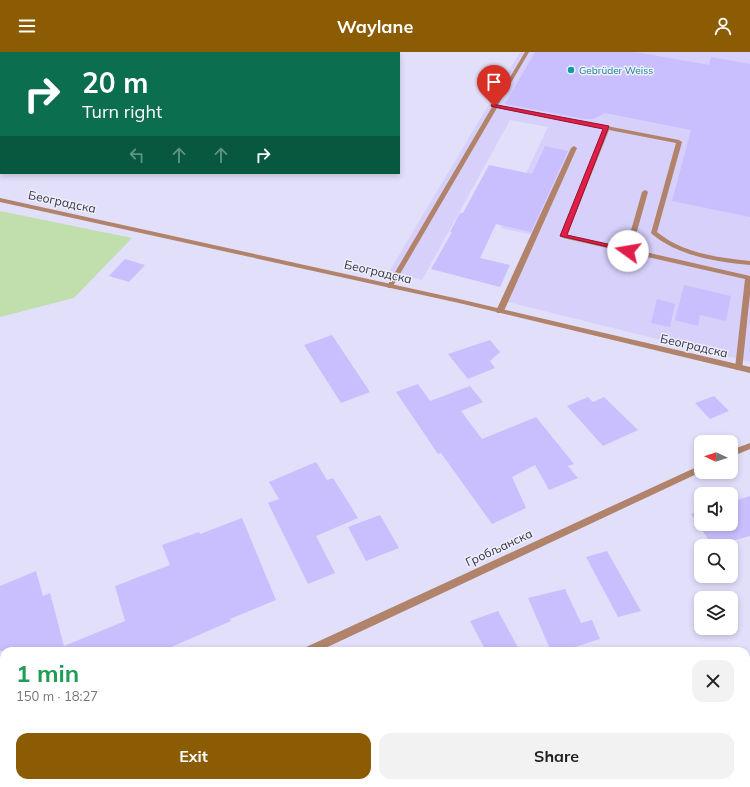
<!DOCTYPE html>
<meta charset="utf-8">
<style>
:root{--surface:#fff;--page:#f2f2f2;--text:#202124;--muted:#757577;--accent:#8c5c05}
body{margin:0;font-family:Mulish,sans-serif;background:var(--page);color:var(--text);height:100vh;display:flex;flex-direction:column;font-size:15px;white-space:nowrap}
*{box-sizing:border-box;margin:0}
p{font-size:13px;color:var(--muted)}
.icon{flex:none;width:22px;height:22px;fill:none;stroke:currentColor;stroke-width:2;stroke-linecap:round;stroke-linejoin:round}
.map{position:relative;flex:1;overflow:hidden}
.side{position:absolute;left:0px;top:595px;width:750px;height:140px;display:flex;flex-direction:column;background:var(--surface);border-radius:12px 12px 0 0;box-shadow:0 2px 6px #0003}
.side>*{flex:none}
.banner{position:absolute;left:0px;top:0px;width:400px;height:122px;box-shadow:0 2px 6px #0003;background:#0b6e4f;color:#fff;overflow:hidden}
.needle{width:26px;rotate:274deg}
.buttons{position:absolute;left:694px;top:383px;display:grid;gap:8px}
.buttons a{display:grid;place-items:center;width:44px;height:44px;border-radius:8px;background:var(--surface);box-shadow:0 2px 6px #0003;font-size:20px}
.pin{position:absolute;display:grid;place-items:center;width:34px;height:34px;color:#fff;margin:-41px -17px;border-radius:50% 50% 50% 0;rotate:-45deg;box-shadow:0 0 4px #0007}
.pin .icon{rotate:45deg}
.me{position:absolute;width:44px;margin:-22px;rotate:283deg;stroke-linejoin:round;filter:drop-shadow(0 0 3px #0008)}
.turn{display:flex;align-items:center;gap:14px;height:84px;padding:0 16px;font-size:18px}
.turn .icon{width:52px;height:52px;stroke-width:2.5}
.turn b{display:block;font-size:28px;line-height:34px}
.lanes{display:flex;align-items:center;height:38px;padding:0 16px;background:#0003;justify-content:center;gap:20px;direction:ltr}
.lanes .off{opacity:.35}
.round{display:grid;place-items:center;flex:none;width:42px;height:42px;border-radius:12px;background:var(--page)}
.headline{display:flex;align-items:center;justify-content:space-between;height:68px;padding:0 16px}
h1{font-size:24px;font-weight:700;line-height:30px;color:#1e9e55}
.cta{display:flex;gap:8px;margin-top:auto;padding:8px 16px}
.cta a{flex:1;height:46px;border-radius:12px;background:var(--accent);color:#fff;font-size:16px;font-weight:700;line-height:46px;text-align:center}
.cta a+a{background:var(--page);color:var(--text)}
header{display:flex;justify-content:space-between;align-items:center;height:52px;padding:0 16px;background:var(--accent);color:#fff;font-size:18px;font-weight:700}
.map>svg:first-child{display:block}
.built{fill:#d6d0fb}
.green{fill:#c0dfac}
.building{fill:#c9bffe}
.lines{fill:none;stroke-linecap:round;stroke-linejoin:round}
.lane{fill:#b0836a;fill-rule:evenodd}
.street{fill:#b0836a;fill-rule:evenodd}
.route{fill:#e11d48;stroke:#92132f}
.culture-dot{fill:#0f9aa8;stroke:#efeefc;stroke-width:1.5}
.labels{text-anchor:middle;stroke-width:3;stroke-linejoin:round;paint-order:stroke}
.far-culture-label{font-size:10px;fill:#0d838f;stroke:#efeefc;text-anchor:start}
.street-label{font-size:12px;fill:#363442;stroke:#efeefc}
</style>
<header><svg class="icon" aria-label="menu" viewBox="0 0 24 24"><path d="M4 6h16M4 12h16M4 18h16"/></svg>Waylane<svg class="icon" aria-label="person" viewBox="0 0 24 24"><circle cx="12" cy="8" r="4"/><path d="M4 21q1-7 8-7t8 7"/></svg></header>
<div class="map">
<svg width="750" height="735" viewBox="0 0 750 735">
<rect width="100%" height="100%" fill="#e2dffb"/>
<path class="built" d="M520,0h230v310l-246,-61 30,-66 -34,-7 48,-101 -38,-7 -88,160 -33,-8z"/>
<path class="green" d="M0,159l132,27 -58,60 -74,19z"/>
<g class="building">
<path d="M535,0h100l74,13 2,-8 39,7v153l-78,-16 19,-71 -86,-17 -12,6h-8l-80,-15z"/>
<path d="M545,94l23,5 -37,81 -35,-8 -16,34 30,7 -10,22 -69,-18 21,-37h-2l10,-19h3l26,-48 43,9z"/>
<path d="M125,207l20,6 -16,17 -20,-6z"/>
<path d="M684,233l47,11 -5,25 -26,-6 -2,11 -23,-6z"/>
<path d="M657,247l18,5 -5,23 -19,-4z"/>
<path d="M332,283l38,57 -29,11 -37,-58z"/>
<path d="M490,288l10,12 -10,9 5,7 -27,11 -20,-25z"/>
<path d="M418,332l12,17 40,-15 13,16 -22,9 21,28 54,-22 38,47 -6,2 10,12 -29,12 -14,-25 -23,12 14,31 -34,16 -51,-71 -3,1 -42,-62z"/>
<path d="M714,344l15,15 -19,8 -15,-16z"/>
<path d="M588,345l5,5 11,-5 34,33 -35,16 -36,-40z"/>
<path d="M316,410l11,18 6,-2 25,40 -42,18 19,37 -27,11 -40,-81 11,-4 -10,-17z"/>
<path d="M750,444v40l-37,10 -22,-32 10,-3v13h30v-22z"/>
<path d="M380,463l19,33 -33,13 -18,-34z"/>
<path d="M242,466l34,82 -46,19 1,2 -69,30h-162v-65l36,-15 7,25 7,-3 14,53 61,-25 -10,-35 55,-21 -8,-20 37,-13 1,2z"/>
<path d="M607,499l34,60 -23,6 -32,-60z"/>
<path d="M565,537l16,34 11,-3 8,19 -38,12h-11l-23,-53z"/>
<path d="M498,559l22,40h-34l-16,-30z"/>
</g>
<g class="lines">
<g class="lane">
<path d="M525,0h4l-31,53 181,35 3,2 -25,90c25,21 62,26 93,29v4c-33,-3 -72,-9 -98,-31l-1,-1 25,-90 -67,-13 -42,105 59,13 16,-56 3,-2 2,1 1,1 -16,57 118,27v18l-8,76h-6l-1,-2 10,-89 -182,-41 -3,-2 44,-107 -107,-21 -104,178 -1,2h-4l-1,-2 105,-179 -1,-1 3,-2z"/>
<path d="M574,94l3,2 -73,163 -1,2h-6l-1,-2 75,-163z"/>
</g>
<g class="street">
<path d="M1,57v4l-1,1v-4z"/>
<path d="M0,146l459,101 291,68v6l-291,-70 -459,-101z"/>
<path d="M750,391v6l-19,8v-7z"/>
<path d="M701,413v7l-382,179h-16l1,-3z"/>
<path d="M9,731h19l-2,4h-19z"/>
</g>
</g>
<path class="route" d="M492,52l117,22 -42,109 63,14v3l-70,-16 43,-107 -109,-22 -3,-1z"/>
<circle class="culture-dot" cx="571" cy="18" r="4"/>
<g class="labels">
<g class="far-culture-label">
<text x="579" y="22">Gebrüder Weiss</text>
</g>
<g class="street-label">
<text transform="translate(62 150) rotate(12)" y="4">Београдска</text>
<text transform="translate(378 220) rotate(13)" y="4">Београдска</text>
<text transform="translate(694 294) rotate(13)" y="4">Београдска</text>
<text transform="translate(499 496) rotate(-25)" y="4">Гробљанска</text>
</g>
</g>
</svg>
<div class="buttons">
<a><svg class="needle" viewBox="-14 -14 28 28"><path d="M0-13l5 13h-10z" fill="#e53935"/><path d="M0 13l5-13h-10z" fill="#757577"/></svg></a>
<a><svg class="icon" aria-label="sound" viewBox="0 0 24 24"><path d="M4 9h4l5-4v14l-5-4H4zM17 9q2 3 0 6"/></svg></a>
<a><svg class="icon" aria-label="search" viewBox="0 0 24 24"><circle cx="10" cy="10" r="6"/><path d="M15 15l6 6"/></svg></a>
<a><svg class="icon" aria-label="layers" viewBox="0 0 24 24"><path d="M12 4l9 5-9 5-9-5zM3 14l9 5 9-5"/></svg></a>
</div>
<div class="pin" style="left:494px;top:54px;background:#d93025"><svg class="icon" aria-label="arrive" viewBox="0 0 24 24"><path d="M6 21V4h12l-3 4 3 4H6"/></svg></div>
<svg class="me" style="left:628px;top:199px" viewBox="-20 -20 40 40"><circle r="19" fill="#fff"/><path d="M0-13L10 11 0 6-10 11z" fill="#e11d48"/></svg>
<div class="banner">
<div class="turn"><svg class="icon" aria-label="right" viewBox="0 0 24 24"><path d="M7 20v-9h11M14 6l5 5-5 5"/></svg><div><b>20 m</b>Turn right</div></div>
<div class="lanes"><svg class="icon off" aria-label="left" viewBox="0 0 24 24"><path d="M17 20v-9H6M10 6l-5 5 5 5"/></svg><svg class="icon off" aria-label="ahead" viewBox="0 0 24 24"><path d="M12 20V5M6 11l6-6 6 6"/></svg><svg class="icon off" aria-label="ahead" viewBox="0 0 24 24"><path d="M12 20V5M6 11l6-6 6 6"/></svg><svg class="icon" aria-label="right" viewBox="0 0 24 24"><path d="M7 20v-9h11M14 6l5 5-5 5"/></svg></div>
</div>
<section class="side">
<div class="headline"><div><h1>1 min</h1><p>150 m · 18:27</p></div><a class="round"><svg class="icon" aria-label="close" viewBox="0 0 24 24"><path d="M6 6l12 12M18 6L6 18"/></svg></a></div>
<div class="cta"><a>Exit</a><a>Share</a></div>
</section>
</div>
